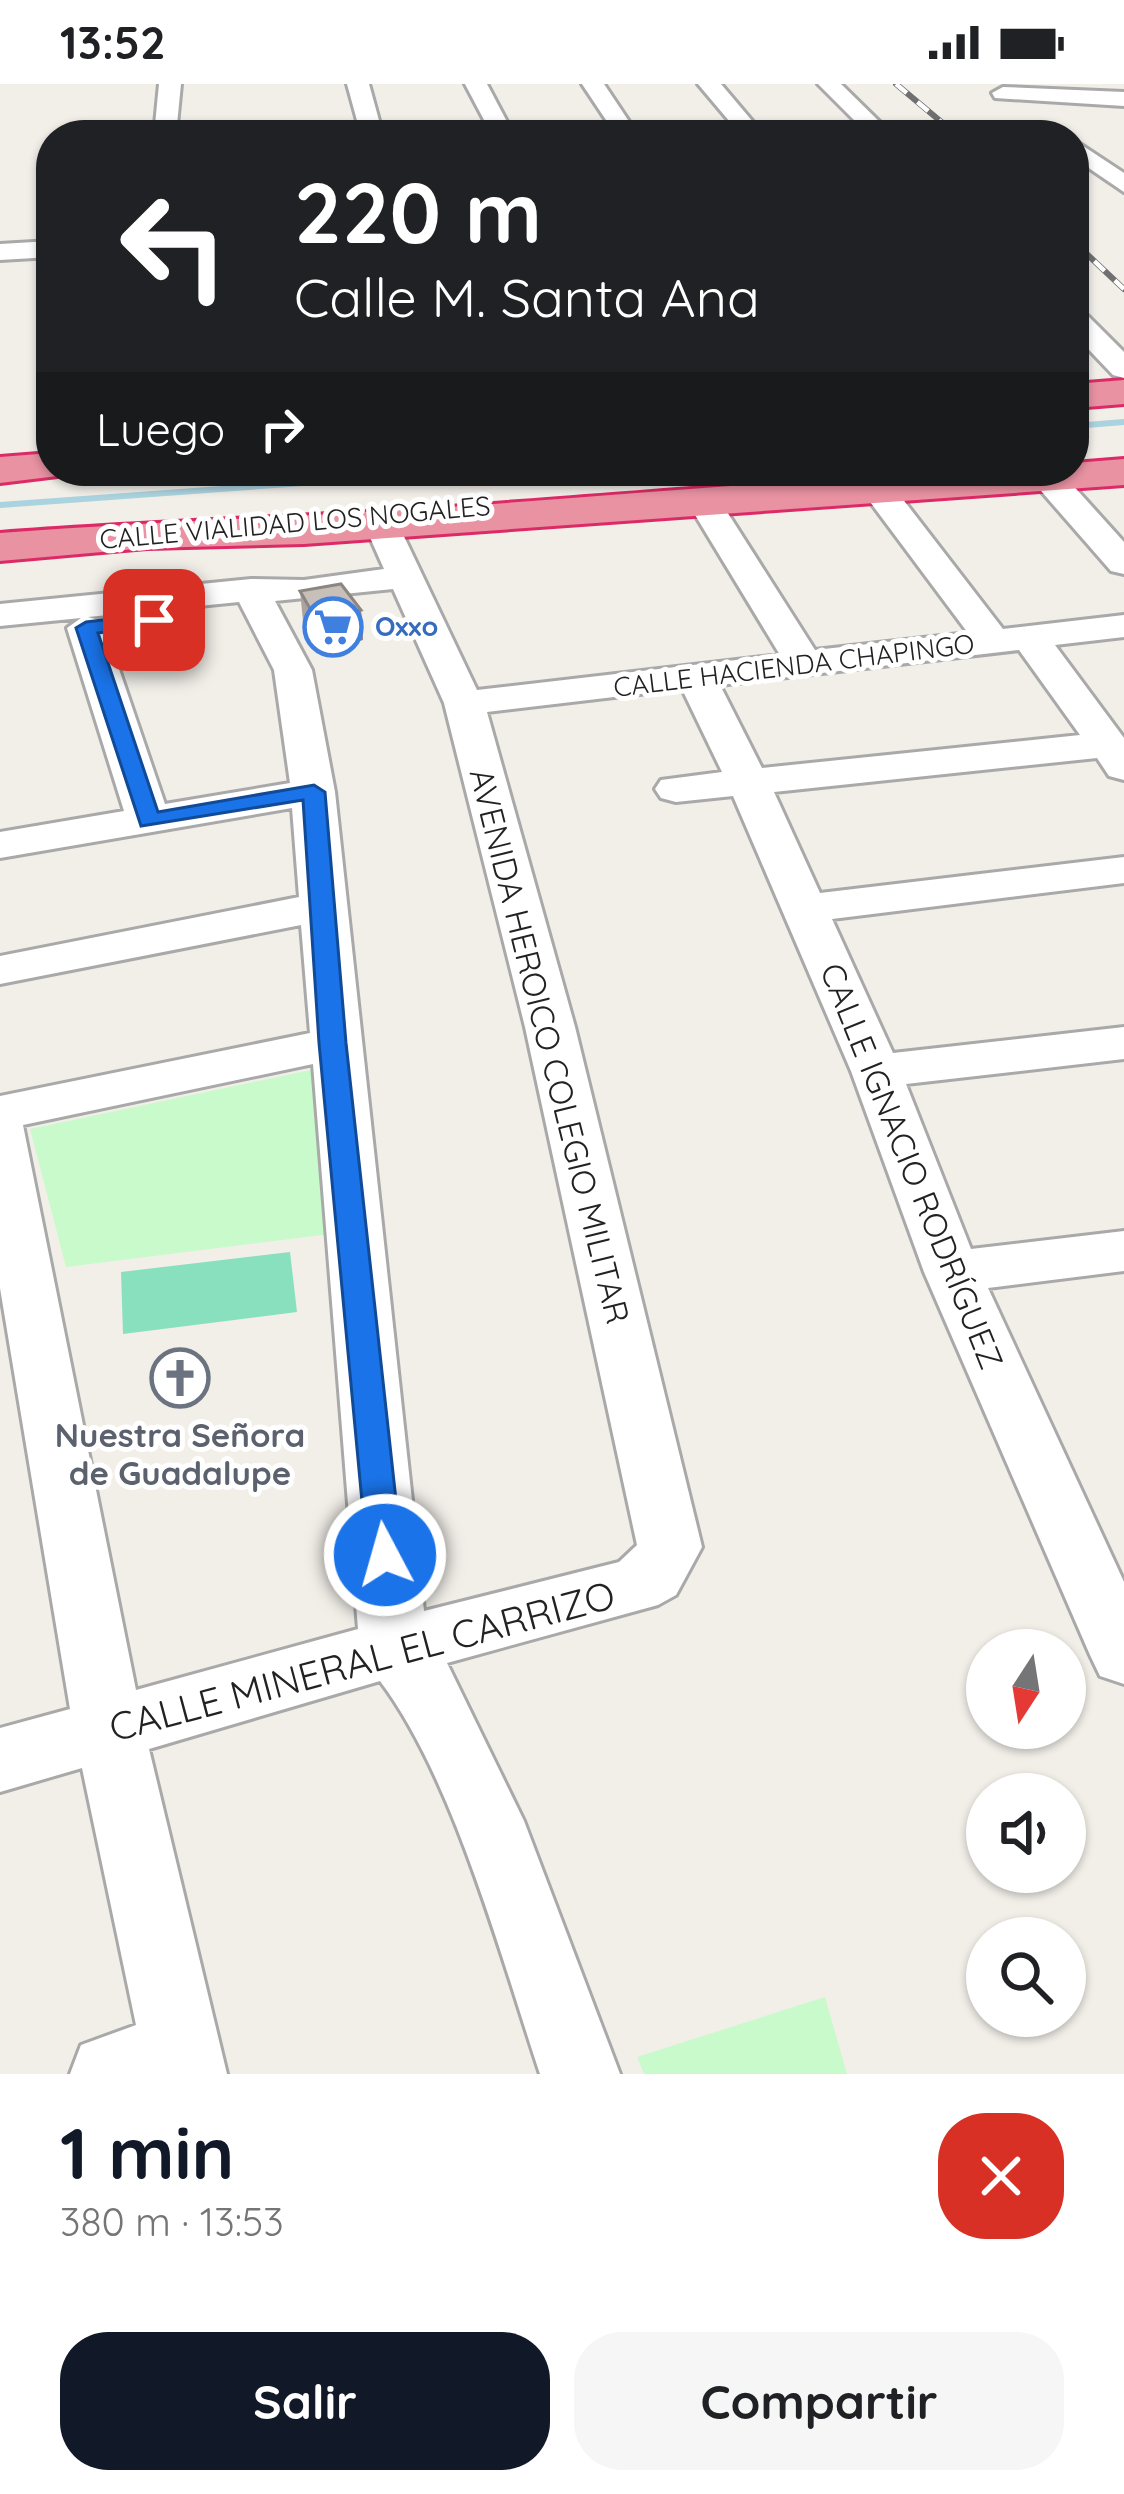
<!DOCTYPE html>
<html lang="es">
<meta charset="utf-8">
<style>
:root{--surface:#fff;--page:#f6f6f6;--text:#202124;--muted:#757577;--accent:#111827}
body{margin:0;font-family:Quicksand,sans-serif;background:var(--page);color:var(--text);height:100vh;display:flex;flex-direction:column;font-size:45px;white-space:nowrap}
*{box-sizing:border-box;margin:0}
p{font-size:39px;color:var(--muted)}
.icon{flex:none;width:66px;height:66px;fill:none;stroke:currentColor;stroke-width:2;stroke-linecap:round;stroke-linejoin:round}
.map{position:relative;height:1990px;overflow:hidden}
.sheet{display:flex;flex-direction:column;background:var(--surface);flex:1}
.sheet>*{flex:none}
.top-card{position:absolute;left:36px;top:36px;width:1053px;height:366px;border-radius:48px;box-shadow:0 3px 9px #0004;background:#202124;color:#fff;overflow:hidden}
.needle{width:78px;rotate:192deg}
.fabs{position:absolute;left:966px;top:1545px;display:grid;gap:24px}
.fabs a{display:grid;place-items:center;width:120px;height:120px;border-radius:50%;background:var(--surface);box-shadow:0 3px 9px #0004;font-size:60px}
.pin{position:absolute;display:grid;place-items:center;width:102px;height:102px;color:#fff;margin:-51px;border-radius:24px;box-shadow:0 6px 18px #0006}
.me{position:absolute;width:132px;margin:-66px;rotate:354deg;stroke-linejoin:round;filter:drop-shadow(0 0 9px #0008)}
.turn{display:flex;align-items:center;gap:42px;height:252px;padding:0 60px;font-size:54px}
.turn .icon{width:156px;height:156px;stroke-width:2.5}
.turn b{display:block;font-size:84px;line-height:102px}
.then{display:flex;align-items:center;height:114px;padding:0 60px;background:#0003;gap:24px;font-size:45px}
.round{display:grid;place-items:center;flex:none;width:126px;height:126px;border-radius:48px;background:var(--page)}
.head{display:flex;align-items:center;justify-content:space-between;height:204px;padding:0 60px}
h1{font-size:72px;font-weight:700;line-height:90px;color:var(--accent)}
.cta{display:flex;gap:24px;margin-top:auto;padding:24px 60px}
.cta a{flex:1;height:138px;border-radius:48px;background:var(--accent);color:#fff;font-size:48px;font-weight:700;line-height:138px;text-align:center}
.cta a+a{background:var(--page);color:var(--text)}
.status{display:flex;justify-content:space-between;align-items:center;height:84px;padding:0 60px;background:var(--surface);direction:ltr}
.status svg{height:33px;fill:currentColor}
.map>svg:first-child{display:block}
.park{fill:#c8facc}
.pitch{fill:#88e0be}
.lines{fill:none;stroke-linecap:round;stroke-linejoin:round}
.stream{stroke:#aad3df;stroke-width:6}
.minor-casing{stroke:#a9a9a9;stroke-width:6}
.highway-casing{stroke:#dc2a67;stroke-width:6}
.minor{fill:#fff;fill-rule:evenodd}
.highway{fill:#e892a2;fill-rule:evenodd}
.rail-casing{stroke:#707070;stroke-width:6}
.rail{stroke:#fff;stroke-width:4.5;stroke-dasharray:14;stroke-linecap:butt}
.wall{fill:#aba49e}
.shaded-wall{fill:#8b8681}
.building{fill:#c7bfb8;stroke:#8b8681;stroke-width:3}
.route{fill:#1a73e8;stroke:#114b97;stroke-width:3}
.labels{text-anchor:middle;stroke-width:10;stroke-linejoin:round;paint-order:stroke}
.far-street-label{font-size:27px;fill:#222;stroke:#fff}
.far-shop-label{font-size:27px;font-weight:bold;fill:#366cbe;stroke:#fff;text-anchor:start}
.street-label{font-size:33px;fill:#222;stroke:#fff}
.worship-label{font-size:33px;font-weight:bold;fill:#5b616d;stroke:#fff}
.near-street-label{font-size:39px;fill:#222;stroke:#fff}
</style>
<div class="status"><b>13:52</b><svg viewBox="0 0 49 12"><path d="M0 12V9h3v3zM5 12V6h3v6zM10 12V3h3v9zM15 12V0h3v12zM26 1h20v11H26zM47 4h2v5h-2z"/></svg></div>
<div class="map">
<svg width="1124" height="1990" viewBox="0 0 1124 1990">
<rect width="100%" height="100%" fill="#f2efe9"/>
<g class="park">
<path d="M325,983l13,166 -272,34 -36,-138z"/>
<path d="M825,1913l22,77h-203l-7,-17z"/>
</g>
<path class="pitch" d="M290,1168l7,60 -174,22 -2,-62z"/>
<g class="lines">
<g class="stream">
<path d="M1074,342l50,-4"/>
<path d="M0,421l469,-34"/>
</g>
<g class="minor-casing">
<g id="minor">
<path d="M159,0h22l-5,51h-22z"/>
<path d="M347,0h22l14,51h-22z"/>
<path d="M465,0h22l27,51h-22z"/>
<path d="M582,0h22l34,51h-22z"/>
<path d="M698,0h23l43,51h-23z"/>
<path d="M818,0h23l52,51h-24z"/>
<path d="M1003,3l121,5v14l-129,-8 -3,-5z"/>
<path d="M1074,56l50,33v19l-50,-34z"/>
<path d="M51,157v16l-51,3v-16z"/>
<path d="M1074,226l10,2 40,40v26l-11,-3 -39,-41z"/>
<path d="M1035,387h25l64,71v32l-13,-3 -76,-87 -5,-7z"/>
<path d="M876,393l12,3 115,149 121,-14v22l-69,8 69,93v42l-15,-4 -12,-18 -323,34 46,101 304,-36v26l-292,36 61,134 231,-26v32l-218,25 65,165 153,-18v40l-136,17 136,294v102l-24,-8 -10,-21 -166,-383 -73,-201 -118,-275 -57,6 -15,-4 -6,-9 6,-9 61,-8 -40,-83 -195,23 88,315 127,520 -26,48 -18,10 -211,58 77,158 96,253h-80c-39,-117 -87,-297 -160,-393l-231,68 78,325h-157l11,-29 55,-20 -54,-257 -82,24v-64l70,-19 -70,-421v-192l310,-63 -9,-108 -301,59v-28l299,-59 -7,-89 -292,50v-26l124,-21 -57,-183 14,-10 -81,8v-22l251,-25 53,1 80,-11 -19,-43 5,-7h24l5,7 78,164 303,-35 -94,-155 17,-10 12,3 100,157 153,-17 -109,-146zM393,505l51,114 81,324 112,518 -18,17 -195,49 -89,-819 -23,-122 -37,-69zM239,518l35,68 16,113 -125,21 -60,-176 -6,-8 -11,-3zM1019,566l61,85 -318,33 -42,-83zM313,980l45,565 -222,61 -113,-565z"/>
</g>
</g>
<g class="highway-casing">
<g id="highway">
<path d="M1124,296v24l-50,4v-24z"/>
<path d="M51,369v18h18l-3,4 -66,8v-26z"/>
<path d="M1124,375v26l-820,59 -157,4 -147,13v-28c155,-12 309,-16 464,-27 203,-14 406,-35 610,-35v-8z"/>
</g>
</g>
<use href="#minor" class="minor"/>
<use href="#highway" class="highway"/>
<g class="rail-casing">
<g id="rail">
<path d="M896,0l61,51"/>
<path d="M1074,158l50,47"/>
</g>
</g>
<use href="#rail" class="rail"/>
</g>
<path class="wall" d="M300,507l61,19 2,30 -44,9 -16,-28z"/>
<path class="shaded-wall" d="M361,526l2,30 -44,9 -3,-30z"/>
<path class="building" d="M341,500l20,26 -45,9 -16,-28z"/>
<path class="route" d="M154,530l7,2v9l-63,8 60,179 156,-27 11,7 21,251 56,512 -5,10 -12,5 -12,-5 -6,-10 -48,-512 -16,-243 -162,26 -65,-198 10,-6z"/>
<defs>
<g id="supermarket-ring" transform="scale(3)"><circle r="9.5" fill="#fff" stroke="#3f7fe0" stroke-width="1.5"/><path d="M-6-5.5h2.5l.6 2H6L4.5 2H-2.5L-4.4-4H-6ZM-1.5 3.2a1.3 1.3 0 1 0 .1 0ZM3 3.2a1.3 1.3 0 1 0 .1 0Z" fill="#3f7fe0"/></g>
<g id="church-ring" transform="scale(3)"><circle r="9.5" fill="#fff" stroke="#6b7280" stroke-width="1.5"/><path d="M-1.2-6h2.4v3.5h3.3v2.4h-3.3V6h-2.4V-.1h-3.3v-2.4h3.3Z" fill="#6b7280"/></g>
</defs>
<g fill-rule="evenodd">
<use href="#supermarket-ring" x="333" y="543"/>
<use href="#church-ring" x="180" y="1294"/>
</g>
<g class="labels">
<g class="far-street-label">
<text transform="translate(295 439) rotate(-5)" y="9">CALLE VIALIDAD LOS NOGALES</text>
<text transform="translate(794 582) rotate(-7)" y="9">CALLE HACIENDA CHAPINGO</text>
</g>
<g class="far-shop-label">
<text x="375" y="552">Oxxo</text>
</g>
<g class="street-label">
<text transform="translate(550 962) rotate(76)" y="12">AVENIDA HEROICO COLEGIO MILITAR</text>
<text transform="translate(912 1082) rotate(68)" y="12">CALLE IGNACIO RODRÍGUEZ</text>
</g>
<g class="worship-label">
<text x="180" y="1363">Nuestra Señora<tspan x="180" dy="38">de Guadalupe</tspan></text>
</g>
<g class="near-street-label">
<text transform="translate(362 1577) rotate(-15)" y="14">CALLE MINERAL EL CARRIZO</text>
</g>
</g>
</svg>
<div class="fabs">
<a><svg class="needle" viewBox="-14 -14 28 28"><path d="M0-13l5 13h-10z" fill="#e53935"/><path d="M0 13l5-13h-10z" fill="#757577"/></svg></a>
<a><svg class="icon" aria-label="sound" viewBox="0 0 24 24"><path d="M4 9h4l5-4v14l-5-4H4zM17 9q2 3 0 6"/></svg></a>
<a><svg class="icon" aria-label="search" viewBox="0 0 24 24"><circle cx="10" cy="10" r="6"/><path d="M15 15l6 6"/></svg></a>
</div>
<div class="pin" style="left:154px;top:536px;background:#d93025"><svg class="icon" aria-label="arrive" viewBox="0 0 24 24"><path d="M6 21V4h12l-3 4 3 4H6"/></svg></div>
<svg class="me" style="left:385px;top:1471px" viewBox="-20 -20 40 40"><circle r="17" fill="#1a73e8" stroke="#fff" stroke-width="3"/><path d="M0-11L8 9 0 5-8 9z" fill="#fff"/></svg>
<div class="top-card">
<div class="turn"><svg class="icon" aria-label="left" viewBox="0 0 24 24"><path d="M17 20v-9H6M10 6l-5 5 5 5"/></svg><div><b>220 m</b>Calle M. Santa Ana</div></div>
<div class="then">Luego<svg class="icon" aria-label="right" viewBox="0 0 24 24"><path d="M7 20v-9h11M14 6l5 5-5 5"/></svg></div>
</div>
</div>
<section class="sheet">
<div class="head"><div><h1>1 min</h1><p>380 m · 13:53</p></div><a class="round" style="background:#d93025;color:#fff"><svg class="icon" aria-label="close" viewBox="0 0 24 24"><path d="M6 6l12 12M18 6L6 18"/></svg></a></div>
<div class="cta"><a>Salir</a><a>Compartir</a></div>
</section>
